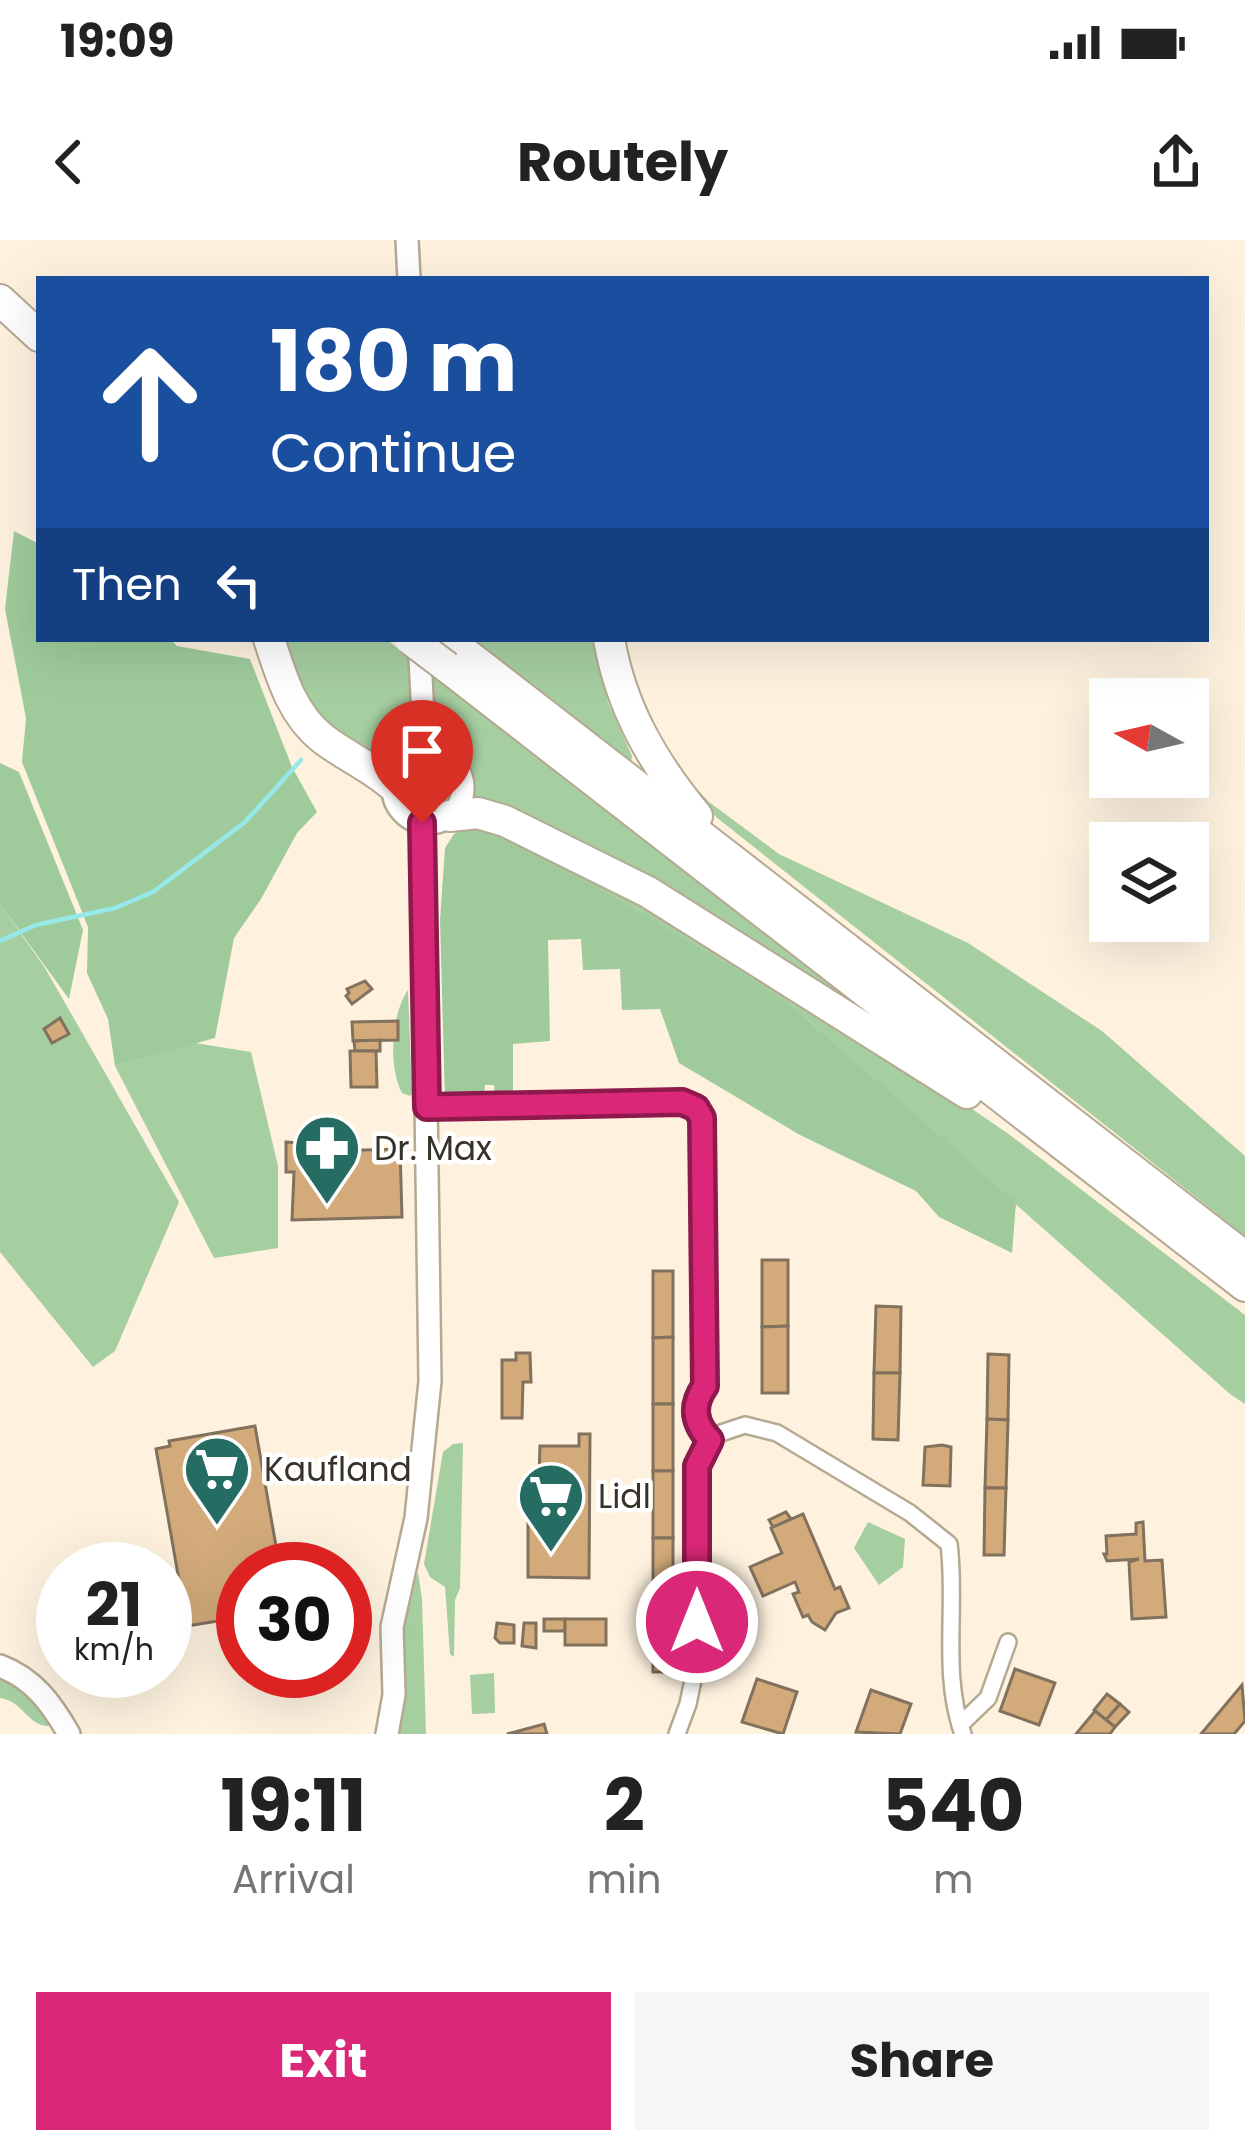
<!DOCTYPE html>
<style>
:root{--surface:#fff;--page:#f6f6f6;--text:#222;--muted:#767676;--accent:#db2777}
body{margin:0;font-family:Poppins,sans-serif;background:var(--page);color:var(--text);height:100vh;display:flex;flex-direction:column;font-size:45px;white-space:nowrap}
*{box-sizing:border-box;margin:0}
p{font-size:39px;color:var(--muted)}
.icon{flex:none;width:66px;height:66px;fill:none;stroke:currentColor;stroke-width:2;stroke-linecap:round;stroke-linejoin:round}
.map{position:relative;height:1494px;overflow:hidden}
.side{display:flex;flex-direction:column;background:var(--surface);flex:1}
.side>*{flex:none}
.hud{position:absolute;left:36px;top:36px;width:1173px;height:366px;border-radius:0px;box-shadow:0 12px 48px #0002;background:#1a4fa0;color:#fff;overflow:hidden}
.needle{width:78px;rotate:278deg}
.controls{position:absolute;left:1089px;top:438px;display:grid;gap:24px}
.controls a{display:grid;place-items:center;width:120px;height:120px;border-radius:0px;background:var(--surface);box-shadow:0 12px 48px #0002;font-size:60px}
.speed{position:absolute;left:36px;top:1302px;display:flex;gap:24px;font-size:60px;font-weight:700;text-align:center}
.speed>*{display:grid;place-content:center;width:156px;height:156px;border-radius:50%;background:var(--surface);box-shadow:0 12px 48px #0002;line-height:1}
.speed small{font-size:30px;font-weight:400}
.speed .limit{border:18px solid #d22;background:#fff;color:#111}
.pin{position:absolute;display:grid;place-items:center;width:102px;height:102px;color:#fff;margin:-123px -51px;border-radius:50% 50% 50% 0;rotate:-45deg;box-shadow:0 0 12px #0007}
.pin .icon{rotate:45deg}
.me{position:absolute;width:132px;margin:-66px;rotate:0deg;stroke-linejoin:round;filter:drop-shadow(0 0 9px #0008)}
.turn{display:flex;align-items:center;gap:42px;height:252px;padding:0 36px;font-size:54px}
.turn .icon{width:156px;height:156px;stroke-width:2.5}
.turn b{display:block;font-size:84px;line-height:102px}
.then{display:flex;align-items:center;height:114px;padding:0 36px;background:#0003;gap:24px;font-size:45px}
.eta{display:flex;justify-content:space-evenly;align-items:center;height:204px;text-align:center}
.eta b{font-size:72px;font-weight:700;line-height:84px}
.button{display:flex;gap:24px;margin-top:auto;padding:24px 36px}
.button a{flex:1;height:138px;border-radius:0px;background:var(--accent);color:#fff;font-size:48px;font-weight:700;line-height:138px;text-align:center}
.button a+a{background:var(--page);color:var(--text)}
.status{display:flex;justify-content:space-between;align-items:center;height:84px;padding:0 60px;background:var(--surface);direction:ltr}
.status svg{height:33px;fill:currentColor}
header{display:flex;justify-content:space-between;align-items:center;height:156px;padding:0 36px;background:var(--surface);font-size:54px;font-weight:700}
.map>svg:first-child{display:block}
.green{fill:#a5cea1}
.forest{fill:#9fcb9c}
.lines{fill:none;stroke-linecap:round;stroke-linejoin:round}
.stream{stroke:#97e9e9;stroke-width:4.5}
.building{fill:#d3ab7a;stroke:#81715d;stroke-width:3}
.minor-casing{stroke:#b6a992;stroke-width:20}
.tertiary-casing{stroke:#b6a992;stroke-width:26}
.motorway-casing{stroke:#b6a992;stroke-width:34}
.minor{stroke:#fff;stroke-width:15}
.tertiary{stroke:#fff;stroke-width:21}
.motorway{stroke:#fff;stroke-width:30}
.motorway-bridge-casing{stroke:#b6a992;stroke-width:34;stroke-linecap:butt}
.motorway-bridge{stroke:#fff;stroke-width:30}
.route-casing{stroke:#8e194d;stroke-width:30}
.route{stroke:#db2777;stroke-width:21}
.labels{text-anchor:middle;stroke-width:9;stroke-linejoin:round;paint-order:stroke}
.poi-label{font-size:33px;fill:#373229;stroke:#fff;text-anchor:start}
</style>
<div class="status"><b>19:09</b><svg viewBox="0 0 49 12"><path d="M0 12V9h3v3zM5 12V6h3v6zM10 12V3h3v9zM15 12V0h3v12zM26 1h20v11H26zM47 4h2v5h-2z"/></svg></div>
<header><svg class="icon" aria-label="back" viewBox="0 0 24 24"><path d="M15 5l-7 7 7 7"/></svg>Routely<svg class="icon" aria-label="share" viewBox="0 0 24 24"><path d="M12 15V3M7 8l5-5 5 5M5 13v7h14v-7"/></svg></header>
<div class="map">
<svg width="1245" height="1494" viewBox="0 0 1245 1494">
<rect width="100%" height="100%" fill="#fef2df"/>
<g class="green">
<path d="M276,399h110l23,18 2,79 -4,13 -16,17 -83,-52z"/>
<path d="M470,399h123l15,63 24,54 -1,9z"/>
<path d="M427,430l460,357 -393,-223 -25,-5c5,-32 -19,-36 -34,-58 -13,-19 -8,-50 -8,-71z"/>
<path d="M673,523l36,39 70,52 189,89 134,88 143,125v80l-529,-419 -40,-43z"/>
<circle cx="427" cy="550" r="22"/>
<path d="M485,584l192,93 218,139 115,79 235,180v89l-15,-10 -428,-379z"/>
<path d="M0,664l45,64 134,234 -64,149 -22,16 -93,-115z"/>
<path d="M408,750l4,104 -2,2 -8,-3c-14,-26 -11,-79 6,-103z"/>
<path d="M195,803l56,9 27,114v82l-64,10 -99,-192z"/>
<path d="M463,1203l-3,145 -5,12 -1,57 -4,-3 -5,-67 -15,-10 -6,-13 19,-112 10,-8z"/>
<path d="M868,1282l37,17 -2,28 -24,18 -25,-37z"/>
<path d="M418,1332l4,27 4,135h-27l1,-112z"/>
<path d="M494,1433l1,40 -23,1 -2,-39z"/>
<path d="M0,1437l18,4 38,43c-25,10 -31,-23 -56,-26z"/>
</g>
<g class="forest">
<path d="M14,291l25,13v95h131l7,7 73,13 42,108 25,45 -20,21 -36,66 -27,39 -19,100 -100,28 -7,-47 -21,-46 1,-46 -66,-165 4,-44 -21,-109z"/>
<path d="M0,523l19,9 64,158 -14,69 -69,-95z"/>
<path d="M466,587l16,1 31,10 239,141 50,36 214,188 -4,50 -73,-36 -23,-26 -116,-56 -121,-72 -19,-54 -38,1 -2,-41 -37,1 -2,-31 -33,1 2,101 -37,3v49l11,3 -29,3 -1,-14h-9l-1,12 -39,5 -5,-182 5,-72 9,-14z"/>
</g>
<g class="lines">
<path class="stream" d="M0,701l36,-16 79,-17 38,-16 92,-70 56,-62"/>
</g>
<g class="building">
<path d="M365,741l7,8 -20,15 -6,-8 3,-3 -2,-4z"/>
<path d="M60,778l9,16 -17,9 -8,-14z"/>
<path d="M398,781v19l-45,1 -1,-19z"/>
<path d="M380,800v11h-25l-1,-10z"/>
<path d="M350,811h26l1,36h-26z"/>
<path d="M286,902l43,3v6l71,-2 2,68 -110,3 2,-48h-8z"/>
<path d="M762,1020h26v66l-26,1z"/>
<path d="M653,1031h20v66l-20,1z"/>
<path d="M876,1066l25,1 -1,66h-26z"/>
<path d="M788,1086v67h-26v-66z"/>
<path d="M673,1097v67h-20v-66z"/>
<path d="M516,1113h14l1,29h-8l-1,36h-20v-58h14z"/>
<path d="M988,1114l21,1 -1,65 -21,-1z"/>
<path d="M874,1133h26l-2,67 -25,-1z"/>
<rect x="653" y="1164" width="20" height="67"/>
<path d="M987,1179l21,1 -2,68h-21z"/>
<path d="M255,1186l25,143h-37v48l-56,9 -31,-177 14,-3 -1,-5z"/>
<path d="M579,1194h11l-1,144 -61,-1v-101h11l1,-30h39z"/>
<path d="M942,1205l9,2 -1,39 -27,-1 2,-38z"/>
<rect x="653" y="1231" width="20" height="67"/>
<path d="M985,1248h21l-2,67h-20z"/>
<path d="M786,1272l5,7 -18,8 -4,-7z"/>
<path d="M803,1274l32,75 5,-2 9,21 -13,5 -11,17 -13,-8 -4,-7 -5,2 -10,-23 6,-2 -4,-10 -32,14 -13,-29 32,-14 -11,-25z"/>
<path d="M1143,1282l2,39 17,-1 4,57 -34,2 -3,-57 10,-3 -32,2 -3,-7h3l-1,-18 30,-2v-11z"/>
<rect x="653" y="1298" width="20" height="67"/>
<path d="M653,1365h20l1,67h-21z"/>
<rect x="544" y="1379" width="21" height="12"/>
<rect x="565" y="1379" width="41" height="26"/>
<path d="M497,1383l17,2v18h-14l-5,-5z"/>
<path d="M524,1383h12v25l-14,-2z"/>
<path d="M1015,1429l40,14 -16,42 -39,-14z"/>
<path d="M757,1439l40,13 -14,42 -41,-12z"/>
<path d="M1242,1445l3,36 -11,13h-33z"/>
<path d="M871,1450l40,14 -11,30 -44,-2z"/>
<path d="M1107,1454l13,10 -14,16 -12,-10z"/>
<path d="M1120,1464l9,8 -14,15 -9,-7z"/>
<path d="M1095,1471l20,16 -5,7h-34z"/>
<path d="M544,1484l3,10h-40l19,-5z"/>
</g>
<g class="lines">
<g class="minor-casing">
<g id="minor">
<path d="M427,867c44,-1 243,-16 269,1l9,19v259c-13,20 -11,37 5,54"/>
<path d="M960,1485l28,-27 20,-56"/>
<path d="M677,1494l11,-30 9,-43v-195l21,-32 27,-9 32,8 133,80 39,31c8,62 -8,130 14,190"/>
</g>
</g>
<g class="tertiary-casing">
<g id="tertiary">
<path d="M407,0l2,39"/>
<path d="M419,400l6,113"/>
<circle cx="428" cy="548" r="35"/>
<path d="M0,1426c34,13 51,37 69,68"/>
<path d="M387,1494l7,-39 -2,-68 24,-109 14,-137 -8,-558"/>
</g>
</g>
<g class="motorway-casing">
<g id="motorway">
<path d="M0,60l39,36"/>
<path d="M269,399c12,36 22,74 53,99 23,18 50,29 71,48"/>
<path d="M447,399l798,618"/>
<path d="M609,399c12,69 44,124 88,177"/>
<path d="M447,427l798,619"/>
<path d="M450,576l28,-3 27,8 143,71 319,201"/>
</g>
</g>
<use href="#minor" class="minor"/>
<use href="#tertiary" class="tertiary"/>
<use href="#motorway" class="motorway"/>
<g class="motorway-bridge-casing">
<path id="motorway-bridge" d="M410,399l37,28"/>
</g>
<use href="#motorway-bridge" class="motorway-bridge"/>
</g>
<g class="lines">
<g class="route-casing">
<path id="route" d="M422,583l5,284 255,-5 14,6 6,10 3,268c-14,20 -11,37 5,54l-13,26v156"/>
</g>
<use href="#route" class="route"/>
</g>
<defs>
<g id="pharmacy-pin" transform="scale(3.45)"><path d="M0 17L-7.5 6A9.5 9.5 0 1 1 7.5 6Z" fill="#256c63" stroke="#fff"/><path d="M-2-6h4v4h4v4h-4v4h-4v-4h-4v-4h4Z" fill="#fff"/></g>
<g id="supermarket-pin" transform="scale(3.45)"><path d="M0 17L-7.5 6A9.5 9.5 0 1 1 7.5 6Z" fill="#256c63" stroke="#fff"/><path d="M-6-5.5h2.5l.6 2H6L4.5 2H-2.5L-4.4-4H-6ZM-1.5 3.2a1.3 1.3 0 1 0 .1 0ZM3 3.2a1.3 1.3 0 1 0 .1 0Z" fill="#fff"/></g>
</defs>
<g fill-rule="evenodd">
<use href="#pharmacy-pin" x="327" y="908"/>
<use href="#supermarket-pin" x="217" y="1229"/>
<use href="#supermarket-pin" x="551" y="1256"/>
</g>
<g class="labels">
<g class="poi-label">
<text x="374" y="920">Dr. Max</text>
<text x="264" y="1241">Kaufland</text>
<text x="598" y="1268">Lidl</text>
</g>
</g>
</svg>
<div class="controls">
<a><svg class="needle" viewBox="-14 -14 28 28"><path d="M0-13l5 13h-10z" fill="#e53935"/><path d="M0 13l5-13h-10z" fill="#767676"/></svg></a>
<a><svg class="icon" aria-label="layers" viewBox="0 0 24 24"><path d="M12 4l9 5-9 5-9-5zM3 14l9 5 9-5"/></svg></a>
</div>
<div class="speed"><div>21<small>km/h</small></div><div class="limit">30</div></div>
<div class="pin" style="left:422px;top:583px;background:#d93025"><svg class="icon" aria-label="arrive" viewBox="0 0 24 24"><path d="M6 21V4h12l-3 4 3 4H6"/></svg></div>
<svg class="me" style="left:697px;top:1382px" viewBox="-20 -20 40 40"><circle r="17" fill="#db2777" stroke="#fff" stroke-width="3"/><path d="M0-11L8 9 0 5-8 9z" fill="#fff"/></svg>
<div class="hud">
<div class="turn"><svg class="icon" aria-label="ahead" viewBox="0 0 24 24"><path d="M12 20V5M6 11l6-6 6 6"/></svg><div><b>180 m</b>Continue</div></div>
<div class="then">Then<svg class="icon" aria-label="left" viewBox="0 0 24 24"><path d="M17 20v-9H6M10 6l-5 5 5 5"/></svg></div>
</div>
</div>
<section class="side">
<div class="eta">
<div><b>19:11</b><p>Arrival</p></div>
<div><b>2</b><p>min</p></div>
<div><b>540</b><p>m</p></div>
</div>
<div class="button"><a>Exit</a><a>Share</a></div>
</section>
